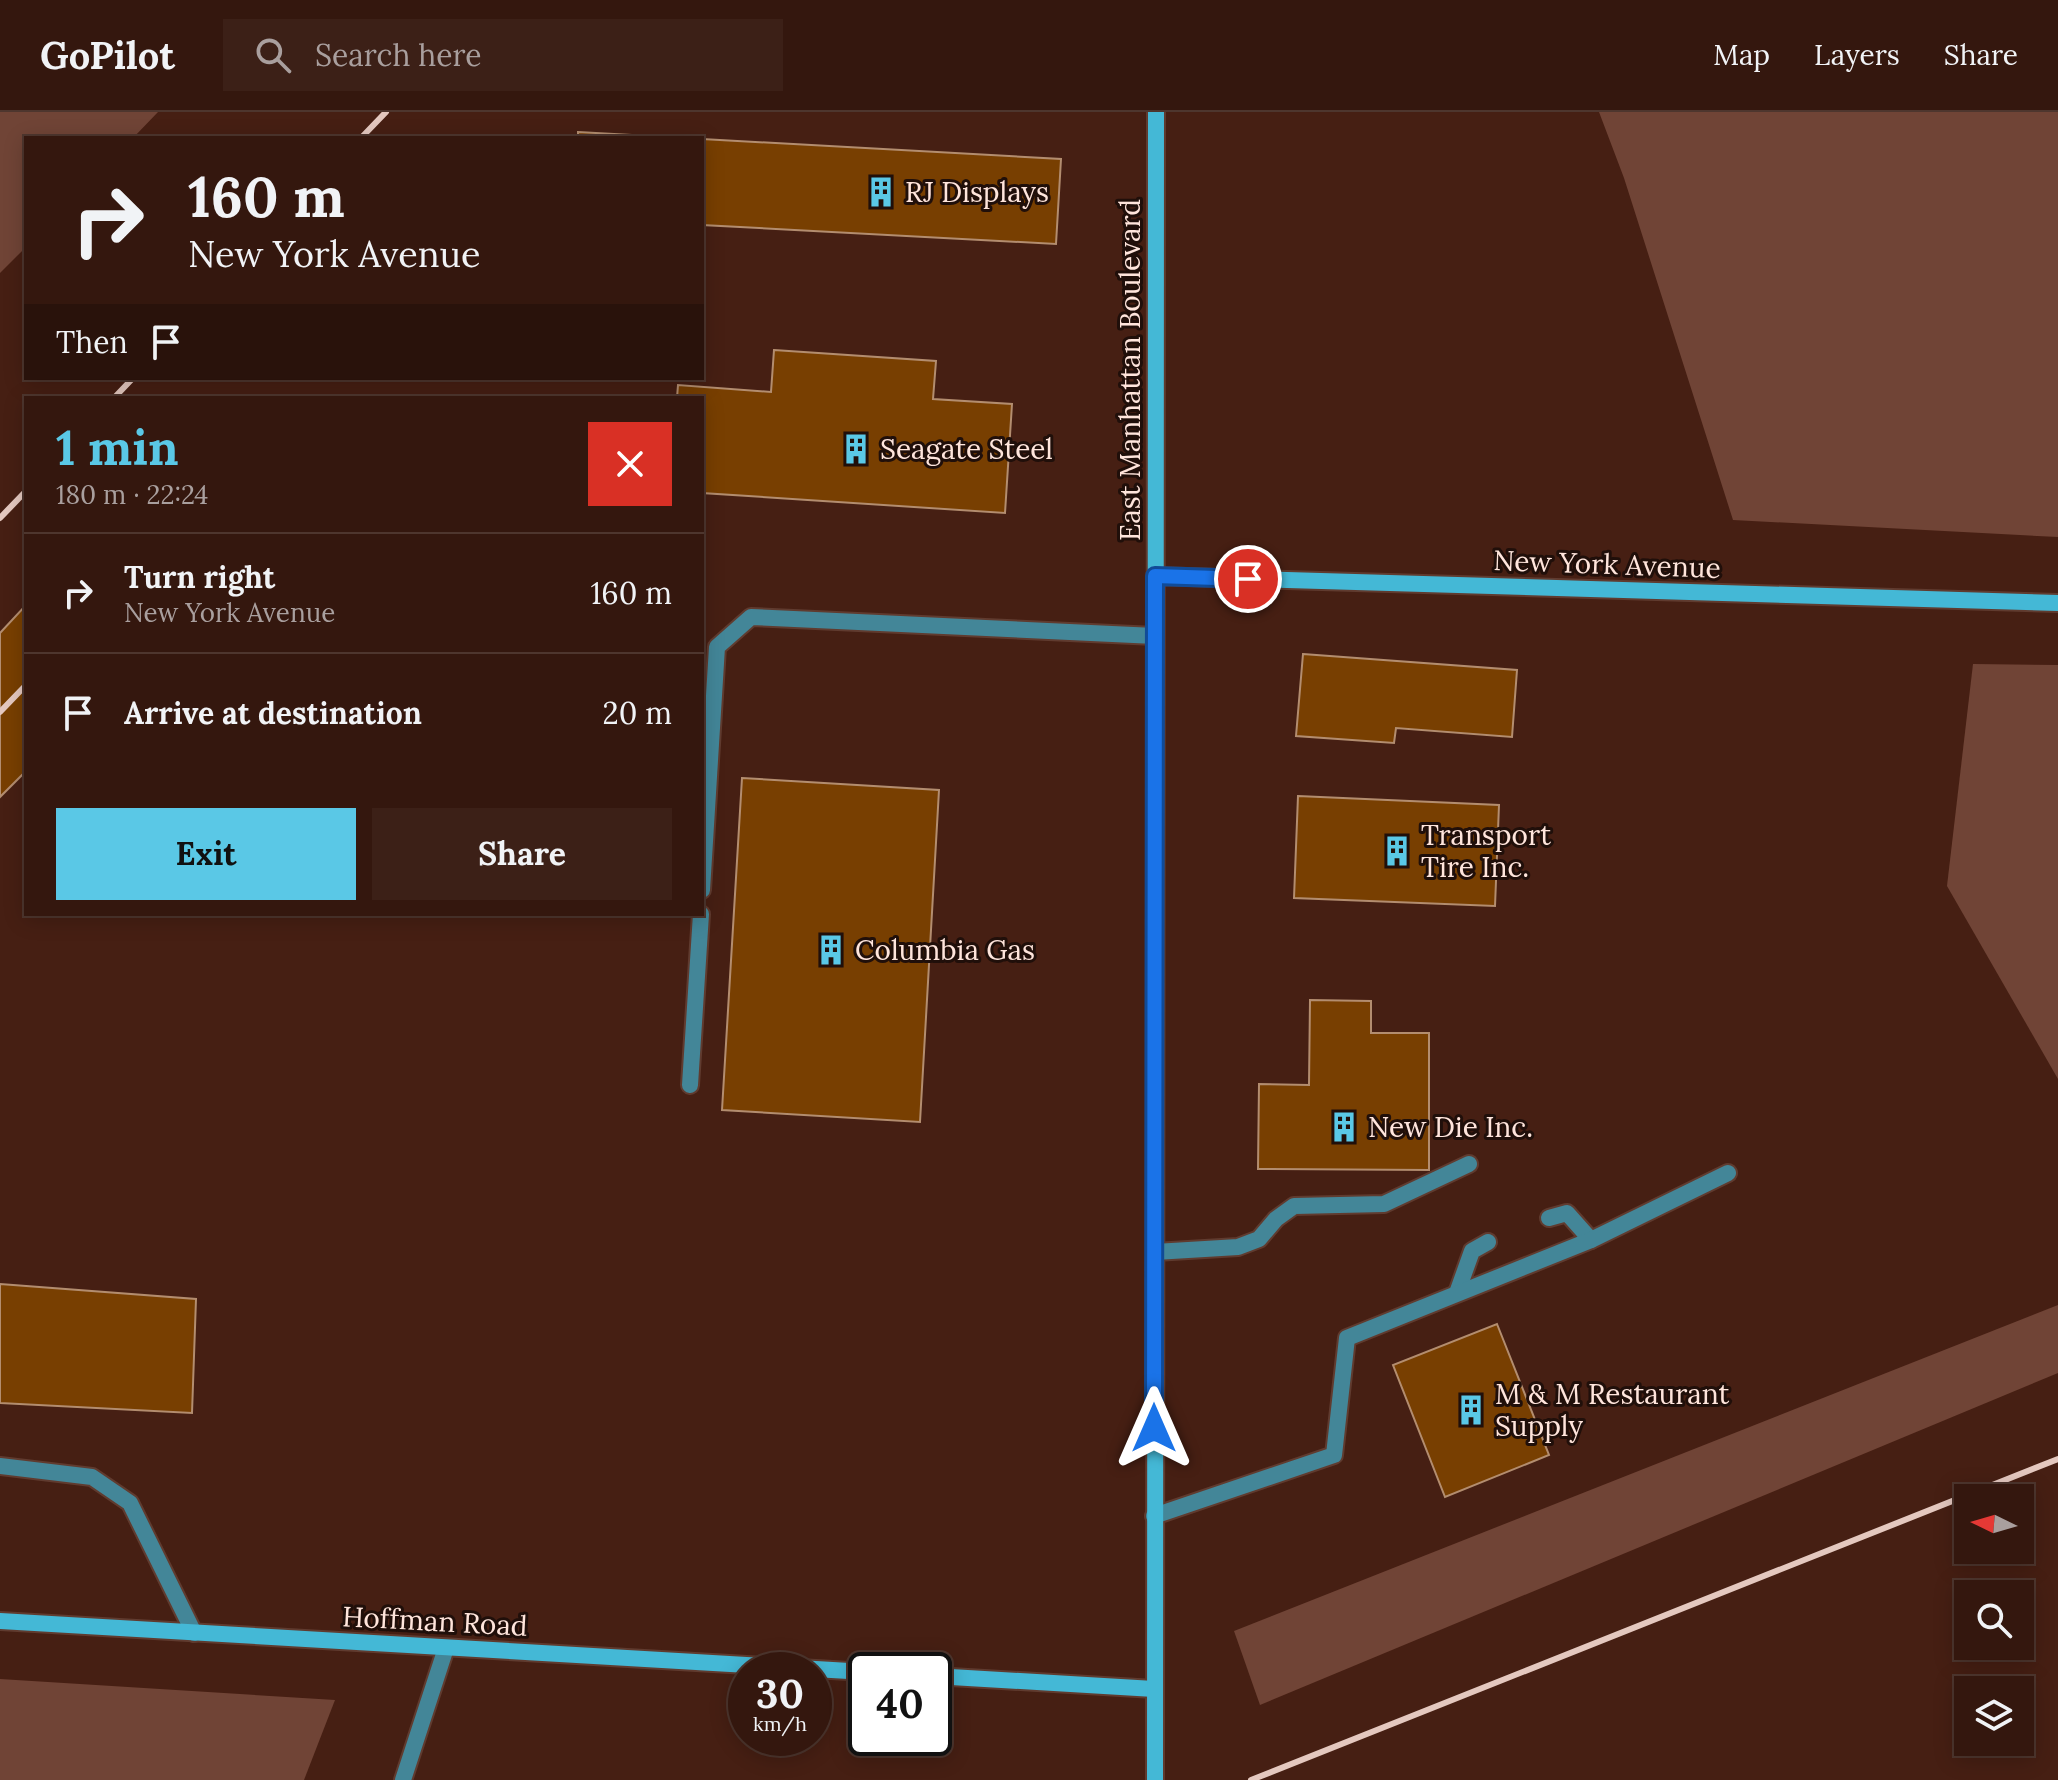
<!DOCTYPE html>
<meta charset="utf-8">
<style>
:root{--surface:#34170e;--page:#3c2017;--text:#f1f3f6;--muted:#a99f9e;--line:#4e362e;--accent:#5ac8e6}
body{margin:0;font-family:Lora,serif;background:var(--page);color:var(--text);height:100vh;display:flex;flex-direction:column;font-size:30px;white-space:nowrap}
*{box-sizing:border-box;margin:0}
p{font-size:26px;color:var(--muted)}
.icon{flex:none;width:44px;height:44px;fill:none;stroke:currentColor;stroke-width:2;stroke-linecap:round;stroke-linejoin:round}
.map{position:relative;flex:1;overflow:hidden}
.panel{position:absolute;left:24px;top:284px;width:680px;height:520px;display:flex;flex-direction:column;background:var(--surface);border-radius:0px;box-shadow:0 4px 20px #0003,0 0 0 2px var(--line)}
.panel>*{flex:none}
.hud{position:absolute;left:24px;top:24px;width:680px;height:244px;border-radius:0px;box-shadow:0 4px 20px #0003,0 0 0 2px var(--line);background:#34170e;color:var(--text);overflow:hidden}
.needle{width:52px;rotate:275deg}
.tools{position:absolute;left:1954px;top:1372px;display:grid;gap:16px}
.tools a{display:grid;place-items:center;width:80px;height:80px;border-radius:0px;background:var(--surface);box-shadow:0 4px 20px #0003,0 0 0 2px var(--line);font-size:40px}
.speed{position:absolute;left:728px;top:1540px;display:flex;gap:16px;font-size:40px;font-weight:700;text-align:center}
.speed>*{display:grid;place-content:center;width:104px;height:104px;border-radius:50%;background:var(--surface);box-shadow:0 4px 20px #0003,0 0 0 2px var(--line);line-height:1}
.speed small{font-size:20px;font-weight:400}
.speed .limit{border:4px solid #111;border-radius:12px;background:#fff;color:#111}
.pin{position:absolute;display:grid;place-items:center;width:68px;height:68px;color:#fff;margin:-34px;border:4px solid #fff;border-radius:50%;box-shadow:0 2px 8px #0007}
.me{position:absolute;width:88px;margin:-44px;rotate:0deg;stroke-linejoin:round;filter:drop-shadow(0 0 6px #0008)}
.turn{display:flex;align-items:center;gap:28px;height:168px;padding:0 32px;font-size:36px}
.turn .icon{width:104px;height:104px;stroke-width:2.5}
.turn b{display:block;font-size:56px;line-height:68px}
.then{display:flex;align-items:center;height:76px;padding:0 32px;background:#0003;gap:16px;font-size:30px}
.round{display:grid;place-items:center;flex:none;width:84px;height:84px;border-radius:0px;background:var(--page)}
.head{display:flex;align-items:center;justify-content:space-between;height:136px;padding:0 32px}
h1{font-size:48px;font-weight:700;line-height:60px;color:var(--accent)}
.button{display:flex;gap:16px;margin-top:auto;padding:16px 32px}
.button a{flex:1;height:92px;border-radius:0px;background:var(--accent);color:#111;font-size:32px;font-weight:700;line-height:92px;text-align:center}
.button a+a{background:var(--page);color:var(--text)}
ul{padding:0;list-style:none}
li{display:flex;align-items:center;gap:24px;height:120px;padding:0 32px;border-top:2px solid var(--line)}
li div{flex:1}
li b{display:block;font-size:30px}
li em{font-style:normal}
header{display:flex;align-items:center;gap:48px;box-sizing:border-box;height:112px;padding:0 40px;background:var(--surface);border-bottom:2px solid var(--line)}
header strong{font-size:38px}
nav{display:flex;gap:44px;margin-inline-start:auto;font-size:28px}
.search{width:560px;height:72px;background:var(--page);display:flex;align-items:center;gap:20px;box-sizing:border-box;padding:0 28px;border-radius:0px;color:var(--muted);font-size:30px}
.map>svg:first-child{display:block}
.green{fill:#704436}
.building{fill:#783f01;stroke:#b38d6f;stroke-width:2}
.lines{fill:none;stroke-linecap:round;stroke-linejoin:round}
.lane-casing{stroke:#603b2f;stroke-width:20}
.secondary-casing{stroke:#603b2f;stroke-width:20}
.lane{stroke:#438698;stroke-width:16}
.secondary{stroke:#44b8d6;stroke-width:16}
.rail{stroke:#e4c8bf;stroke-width:6}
.route-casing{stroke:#114b97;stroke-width:20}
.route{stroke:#1a73e8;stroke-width:14}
.labels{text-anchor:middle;stroke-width:6;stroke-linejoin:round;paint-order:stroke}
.poi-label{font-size:28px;fill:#ffe5dc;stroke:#200f0a;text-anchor:start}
.street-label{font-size:28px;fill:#ffe5dc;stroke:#200f0a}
</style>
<header>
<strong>GoPilot</strong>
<div class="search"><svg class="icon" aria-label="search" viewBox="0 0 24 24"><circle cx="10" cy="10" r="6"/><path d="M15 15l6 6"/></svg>Search here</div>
<nav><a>Map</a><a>Layers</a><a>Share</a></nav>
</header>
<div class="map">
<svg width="2058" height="1668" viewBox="0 0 2058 1668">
<rect width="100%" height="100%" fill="#461f13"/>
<g class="green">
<path d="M0,0h158l-25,26h-107v109l-26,26z"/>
<path d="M1599,0h459v425l-325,-17 -109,-342z"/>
<path d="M1973,552l85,1v414l-111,-193z"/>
<path d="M2058,1193v68l-798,332 -26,-74z"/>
<path d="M0,1567l335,21 -31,80h-304z"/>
</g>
<g class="building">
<path d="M578,20l108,6h-108z"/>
<path d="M702,27l359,20 -5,85 -354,-19z"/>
<path d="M774,238l162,11 -3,38 79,5 -7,109 -303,-20v-95h-25l1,-13 93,7z"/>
<path d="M26,493v166l-26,26v-164z"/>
<path d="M1303,542l214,16 -5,67 -116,-9 -2,15 -98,-7z"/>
<path d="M742,666l197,12 -19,332 -198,-12z"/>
<path d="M1298,684l201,9 -4,101 -201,-8z"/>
<path d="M1310,888l61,1v32h58v137l-171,-1 1,-85 50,1z"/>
<path d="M0,1172l196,15 -4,114 -192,-10z"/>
<path d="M1497,1212l52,131 -104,42 -52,-132z"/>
</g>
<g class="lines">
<g class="lane-casing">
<g id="lane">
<path d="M702,778l15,-243 34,-30 404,19"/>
<path d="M690,973l11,-171"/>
<path d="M1549,1106l18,-5 24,27"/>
<path d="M1155,1140l83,-5 21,-8 17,-20 18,-13 90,-2 85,-40"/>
<path d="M1457,1181l15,-42 16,-9"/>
<path d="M0,1354l92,11 38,26 64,130"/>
<path d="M1154,1404l180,-61 13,-117 244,-98 137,-67"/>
<path d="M403,1668l43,-132"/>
</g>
</g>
<g class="secondary-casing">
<g id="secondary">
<path d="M1155,464l903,27"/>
<path d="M0,1509l866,51"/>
<path d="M934,1564l220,13"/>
<path d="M1155,1668l1,-1668"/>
</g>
</g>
<use href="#lane" class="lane"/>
<use href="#secondary" class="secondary"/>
<g class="rail">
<path d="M361,26l25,-26"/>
<path d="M114,286l19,-20"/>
<path d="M0,406l26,-27"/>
<path d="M0,600l26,-27"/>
<path d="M1251,1668l807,-321"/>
</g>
</g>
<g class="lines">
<g class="route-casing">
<path id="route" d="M1154,1316l1,-852 93,3"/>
</g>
<use href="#route" class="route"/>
</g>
<defs>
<g id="building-bare" transform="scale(2.4)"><path d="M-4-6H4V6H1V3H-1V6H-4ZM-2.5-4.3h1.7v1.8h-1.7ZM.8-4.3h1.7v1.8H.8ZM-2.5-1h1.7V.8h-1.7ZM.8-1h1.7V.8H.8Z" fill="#5ac8e6" stroke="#200f0a" stroke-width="2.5" paint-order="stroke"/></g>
</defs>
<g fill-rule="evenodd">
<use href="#building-bare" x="881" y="80"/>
<use href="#building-bare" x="856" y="337"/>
<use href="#building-bare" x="1397" y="739"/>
<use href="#building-bare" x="831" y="838"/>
<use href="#building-bare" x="1344" y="1015"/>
<use href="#building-bare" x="1471" y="1298"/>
</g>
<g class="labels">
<g class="poi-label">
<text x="905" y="90">RJ Displays</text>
<text x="880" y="347">Seagate Steel</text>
<text x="1421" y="733">Transport<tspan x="1421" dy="32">Tire Inc.</tspan></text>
<text x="855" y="848">Columbia Gas</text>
<text x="1368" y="1025">New Die Inc.</text>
<text x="1495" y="1292">M &amp; M Restaurant<tspan x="1495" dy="32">Supply</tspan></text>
</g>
<g class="street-label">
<text transform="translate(1130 258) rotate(-90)" y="10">East Manhattan Boulevard</text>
<text transform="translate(1607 452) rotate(2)" y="10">New York Avenue</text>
<text transform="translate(435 1509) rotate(3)" y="10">Hoffman Road</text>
</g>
</g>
</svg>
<div class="tools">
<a><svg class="needle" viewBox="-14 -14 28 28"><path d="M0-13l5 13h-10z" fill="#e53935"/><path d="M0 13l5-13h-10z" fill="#a99f9e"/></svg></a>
<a><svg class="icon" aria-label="search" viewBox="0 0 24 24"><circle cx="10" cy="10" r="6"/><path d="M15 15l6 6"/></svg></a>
<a><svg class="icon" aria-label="layers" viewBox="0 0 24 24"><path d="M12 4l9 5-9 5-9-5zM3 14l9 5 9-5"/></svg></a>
</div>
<div class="speed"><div>30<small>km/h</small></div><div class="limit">40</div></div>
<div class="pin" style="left:1248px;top:467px;background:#d93025"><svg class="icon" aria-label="arrive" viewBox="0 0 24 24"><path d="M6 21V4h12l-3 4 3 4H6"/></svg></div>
<svg class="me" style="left:1154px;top:1316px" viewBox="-20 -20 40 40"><path d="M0-17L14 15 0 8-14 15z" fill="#1a73e8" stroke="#fff" stroke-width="4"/></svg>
<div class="hud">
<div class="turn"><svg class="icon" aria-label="right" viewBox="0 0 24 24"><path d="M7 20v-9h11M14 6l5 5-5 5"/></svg><div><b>160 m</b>New York Avenue</div></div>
<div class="then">Then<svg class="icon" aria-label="arrive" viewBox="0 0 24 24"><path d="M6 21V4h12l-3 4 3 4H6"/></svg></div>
</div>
<section class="panel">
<div class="head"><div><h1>1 min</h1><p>180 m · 22:24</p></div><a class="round" style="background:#d93025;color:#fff"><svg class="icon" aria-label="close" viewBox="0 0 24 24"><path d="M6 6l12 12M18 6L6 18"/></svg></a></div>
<ul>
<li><svg class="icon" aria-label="right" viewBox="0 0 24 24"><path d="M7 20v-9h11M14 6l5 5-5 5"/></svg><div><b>Turn right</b><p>New York Avenue</p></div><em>160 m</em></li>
<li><svg class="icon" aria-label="arrive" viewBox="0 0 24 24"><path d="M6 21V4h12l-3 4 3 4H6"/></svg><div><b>Arrive at destination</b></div><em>20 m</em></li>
</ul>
<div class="button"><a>Exit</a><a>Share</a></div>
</section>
</div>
